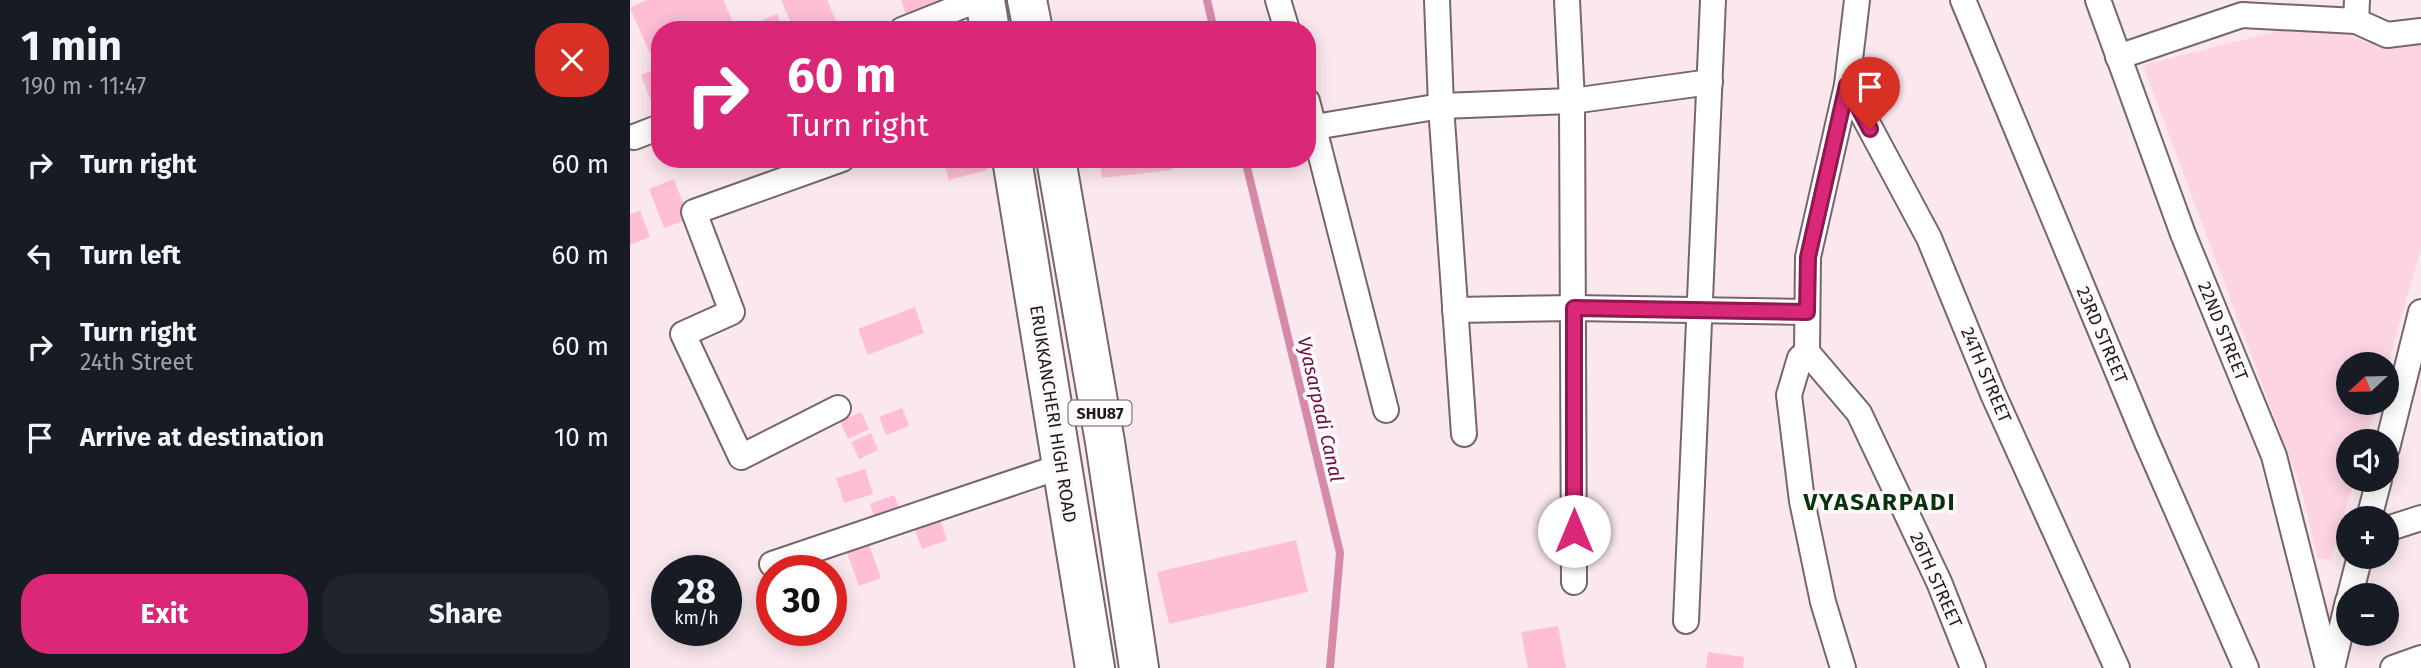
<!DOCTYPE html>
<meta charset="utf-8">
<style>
:root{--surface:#171b24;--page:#20242c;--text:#f1f3f6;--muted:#9ea1a6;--accent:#db2777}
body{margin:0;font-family:"Fira Sans",sans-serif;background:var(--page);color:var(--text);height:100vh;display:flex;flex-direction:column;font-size:26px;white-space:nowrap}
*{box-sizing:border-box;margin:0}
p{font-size:23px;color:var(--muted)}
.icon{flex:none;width:38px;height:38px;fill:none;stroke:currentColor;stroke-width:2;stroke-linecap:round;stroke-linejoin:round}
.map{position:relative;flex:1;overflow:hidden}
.side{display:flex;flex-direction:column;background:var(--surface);width:630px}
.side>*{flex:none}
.banner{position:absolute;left:21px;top:21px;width:665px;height:147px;border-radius:28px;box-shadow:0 4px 18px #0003;background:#db2777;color:#fff;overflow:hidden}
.needle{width:46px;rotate:248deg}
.tools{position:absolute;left:1706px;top:352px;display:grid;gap:14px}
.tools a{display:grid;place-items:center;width:63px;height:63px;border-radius:50%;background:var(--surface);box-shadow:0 4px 18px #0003;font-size:35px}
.speed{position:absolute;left:21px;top:555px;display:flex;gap:14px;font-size:35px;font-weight:700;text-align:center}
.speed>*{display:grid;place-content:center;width:91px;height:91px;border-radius:50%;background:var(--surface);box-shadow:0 4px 18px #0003;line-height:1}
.speed small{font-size:18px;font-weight:400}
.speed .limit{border:10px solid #d22;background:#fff;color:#111}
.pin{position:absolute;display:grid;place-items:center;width:60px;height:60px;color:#fff;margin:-72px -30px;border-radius:50% 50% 50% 0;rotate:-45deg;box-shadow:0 0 7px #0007}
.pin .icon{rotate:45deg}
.me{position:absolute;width:77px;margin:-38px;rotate:0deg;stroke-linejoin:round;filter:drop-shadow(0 0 5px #0008)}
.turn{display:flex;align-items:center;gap:24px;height:147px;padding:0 21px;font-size:32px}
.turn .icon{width:91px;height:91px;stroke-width:2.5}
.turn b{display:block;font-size:49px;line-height:60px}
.round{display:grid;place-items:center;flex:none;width:74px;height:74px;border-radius:28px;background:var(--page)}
.overview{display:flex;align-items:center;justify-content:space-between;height:119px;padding:0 21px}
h1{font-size:42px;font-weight:700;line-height:52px}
.action{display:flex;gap:14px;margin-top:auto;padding:14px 21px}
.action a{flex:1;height:80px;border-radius:28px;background:var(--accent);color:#fff;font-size:28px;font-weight:700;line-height:80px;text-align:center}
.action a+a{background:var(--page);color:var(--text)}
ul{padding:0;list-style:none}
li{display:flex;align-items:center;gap:21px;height:91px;padding:0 21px}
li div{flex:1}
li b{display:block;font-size:26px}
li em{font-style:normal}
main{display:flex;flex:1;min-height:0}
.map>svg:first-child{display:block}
.green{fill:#fdd4e3}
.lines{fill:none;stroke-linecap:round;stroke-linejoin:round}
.stream{stroke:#d68aa9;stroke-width:8}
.building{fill:#febed6}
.street-casing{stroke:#76666c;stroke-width:28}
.primary-casing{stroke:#76666c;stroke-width:42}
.street{stroke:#fff;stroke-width:24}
.primary{stroke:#fff;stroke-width:38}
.route-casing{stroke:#8e194d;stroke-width:18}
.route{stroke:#db2777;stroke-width:12}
.labels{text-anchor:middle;stroke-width:7;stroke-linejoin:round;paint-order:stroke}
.shield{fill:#fefafc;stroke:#635e60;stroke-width:2}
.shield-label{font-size:16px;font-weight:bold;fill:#211b1d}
.street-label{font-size:18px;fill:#211b1d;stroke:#fefafc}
.water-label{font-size:19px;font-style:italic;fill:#690f3f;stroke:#fefafc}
.district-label{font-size:24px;font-weight:bold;letter-spacing:2px;fill:#08330b;stroke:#fefafc}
</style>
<main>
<section class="side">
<div class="overview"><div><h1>1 min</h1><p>190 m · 11:47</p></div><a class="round" style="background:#d93025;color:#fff"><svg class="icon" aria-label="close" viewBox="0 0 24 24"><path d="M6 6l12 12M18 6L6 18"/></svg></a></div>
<ul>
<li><svg class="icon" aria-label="right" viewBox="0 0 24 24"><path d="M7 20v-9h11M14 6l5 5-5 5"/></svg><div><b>Turn right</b></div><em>60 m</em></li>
<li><svg class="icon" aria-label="left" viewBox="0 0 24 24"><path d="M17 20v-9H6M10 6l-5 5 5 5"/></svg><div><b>Turn left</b></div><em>60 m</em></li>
<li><svg class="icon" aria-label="right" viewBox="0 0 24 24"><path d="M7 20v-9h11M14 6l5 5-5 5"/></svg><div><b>Turn right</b><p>24th Street</p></div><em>60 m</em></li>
<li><svg class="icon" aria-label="arrive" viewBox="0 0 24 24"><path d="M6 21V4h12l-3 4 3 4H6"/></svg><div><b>Arrive at destination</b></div><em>10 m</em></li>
</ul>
<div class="action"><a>Exit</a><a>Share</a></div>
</section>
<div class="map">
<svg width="1791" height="668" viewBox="0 0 1791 668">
<rect width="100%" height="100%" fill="#fbe8ef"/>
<path class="green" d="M1688,21l50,22 53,-3v209l-34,118v-3h-39v38l29,1 -12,38h-17v39h6l-23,80 -14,-2 -15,-67 -159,-426z"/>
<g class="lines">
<g class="stream">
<path d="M577,0l7,30"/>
<path d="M615,159l95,394 -10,115"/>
</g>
</g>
<g class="building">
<path d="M16,0h77l12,27 -6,3h-69v30l-6,2 -24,-54z"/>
<path d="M151,0h46l13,30h-46z"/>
<path d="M271,0h43l2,6 -39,12z"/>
<path d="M147,14l7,16h-45z"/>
<path d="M30,67v30l-9,4 -10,-26z"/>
<path d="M313,159h41l3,11 -38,10z"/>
<path d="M470,159h71l1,11 -70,8z"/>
<path d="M44,179l15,40 -25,9 -15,-39z"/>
<path d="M10,211l10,26 -20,8v-31z"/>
<path d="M285,307l9,26 -56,22 -10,-26z"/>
<path d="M272,408l7,18 -23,9 -7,-18z"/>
<path d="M231,412l8,17 -21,10 -8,-18z"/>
<path d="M241,433l7,17 -19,9 -8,-17z"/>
<path d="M235,469l8,25 -29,9 -8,-25z"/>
<path d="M264,495l6,16 -24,9 -6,-16z"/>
<path d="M308,514l9,26 -25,9 -10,-27z"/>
<path d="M666,540l12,52 -139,32 -12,-52z"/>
<path d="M238,542l13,36 -22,8 -13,-36z"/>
<path d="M928,626l8,42h-38l-7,-36z"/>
<path d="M1078,652l36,5 -1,11h-37z"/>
</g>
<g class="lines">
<g class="street-casing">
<g id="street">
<path d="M648,0l9,30"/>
<path d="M807,0l4,106 23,328"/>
<path d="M937,0l5,101 2,481"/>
<path d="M1333,0l183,440 100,228"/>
<path d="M1468,0l85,234 91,222 54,212"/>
<path d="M1726,21l1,-21"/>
<path d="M272,30l75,-30"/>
<path d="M1488,57l124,-42 114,6 31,14 34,-4"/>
<path d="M1217,85l82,153 64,156 124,274"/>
<path d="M677,101l79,309"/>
<path d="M685,127l126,-21 131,-5 138,-19"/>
<path d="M4,137l26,-10"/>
<path d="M825,310l119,-2 233,4"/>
<path d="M1177,352l52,61 80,169 34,86"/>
<path d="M208,408l-97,49 -58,-123 49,-22 -38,-100 148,-53"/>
<path d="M1757,448l34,-136"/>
<path d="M1739,518l10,-38"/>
<path d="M1757,529l34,-11"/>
<path d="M142,564l290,-98"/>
<path d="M1720,595l10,-39"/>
<path d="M1056,621l27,-621"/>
<path d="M1213,668l-20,-66 -21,-101 -13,-106 11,-37 7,-6 1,-95 39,-172 10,-85"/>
<path d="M1702,668l16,-67"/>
<path d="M1763,668l28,-10"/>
</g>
</g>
<g class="primary-casing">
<g id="primary">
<path d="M355,0l5,30"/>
<path d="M397,0l6,30"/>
<path d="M382,159l83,509"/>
<path d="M426,159l49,283 34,226"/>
</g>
</g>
<use href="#street" class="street"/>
<use href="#primary" class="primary"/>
</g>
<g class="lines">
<g class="route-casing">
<path id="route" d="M944,531v-223l233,4 1,-55 39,-172 23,44"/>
</g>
<use href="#route" class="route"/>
</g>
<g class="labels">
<rect class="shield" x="438.5" y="400.5" width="63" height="25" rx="5"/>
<g class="shield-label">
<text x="470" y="419">SHU87</text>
</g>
<g class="street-label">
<text transform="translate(1593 331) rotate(68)" y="6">22ND STREET</text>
<text transform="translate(1472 335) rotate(67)" y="6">23RD STREET</text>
<text transform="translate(1356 375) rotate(67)" y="6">24TH STREET</text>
<text transform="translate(423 414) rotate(81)" y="6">ERUKKANCHERI HIGH ROAD</text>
<text transform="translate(1306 580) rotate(66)" y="6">26TH STREET</text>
</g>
<g class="water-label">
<text transform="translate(691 409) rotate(77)" y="7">Vyasarpadi Canal</text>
</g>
<g class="district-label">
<text x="1250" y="510">VYASARPADI</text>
</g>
</g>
</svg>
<div class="tools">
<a><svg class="needle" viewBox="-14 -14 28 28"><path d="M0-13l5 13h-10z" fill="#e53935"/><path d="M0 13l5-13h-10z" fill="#9ea1a6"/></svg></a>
<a><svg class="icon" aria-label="sound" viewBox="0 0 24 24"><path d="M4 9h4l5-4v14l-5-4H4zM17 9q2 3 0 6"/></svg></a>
<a>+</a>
<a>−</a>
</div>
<div class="speed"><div>28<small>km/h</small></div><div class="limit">30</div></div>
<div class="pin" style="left:1240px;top:129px;background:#d93025"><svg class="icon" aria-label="arrive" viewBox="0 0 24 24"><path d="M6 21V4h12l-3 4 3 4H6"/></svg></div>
<svg class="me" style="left:944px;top:531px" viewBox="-20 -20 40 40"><circle r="19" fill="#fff"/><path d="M0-13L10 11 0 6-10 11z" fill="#db2777"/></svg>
<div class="banner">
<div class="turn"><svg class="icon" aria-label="right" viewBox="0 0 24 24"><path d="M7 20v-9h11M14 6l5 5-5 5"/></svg><div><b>60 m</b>Turn right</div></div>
</div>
</div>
</main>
